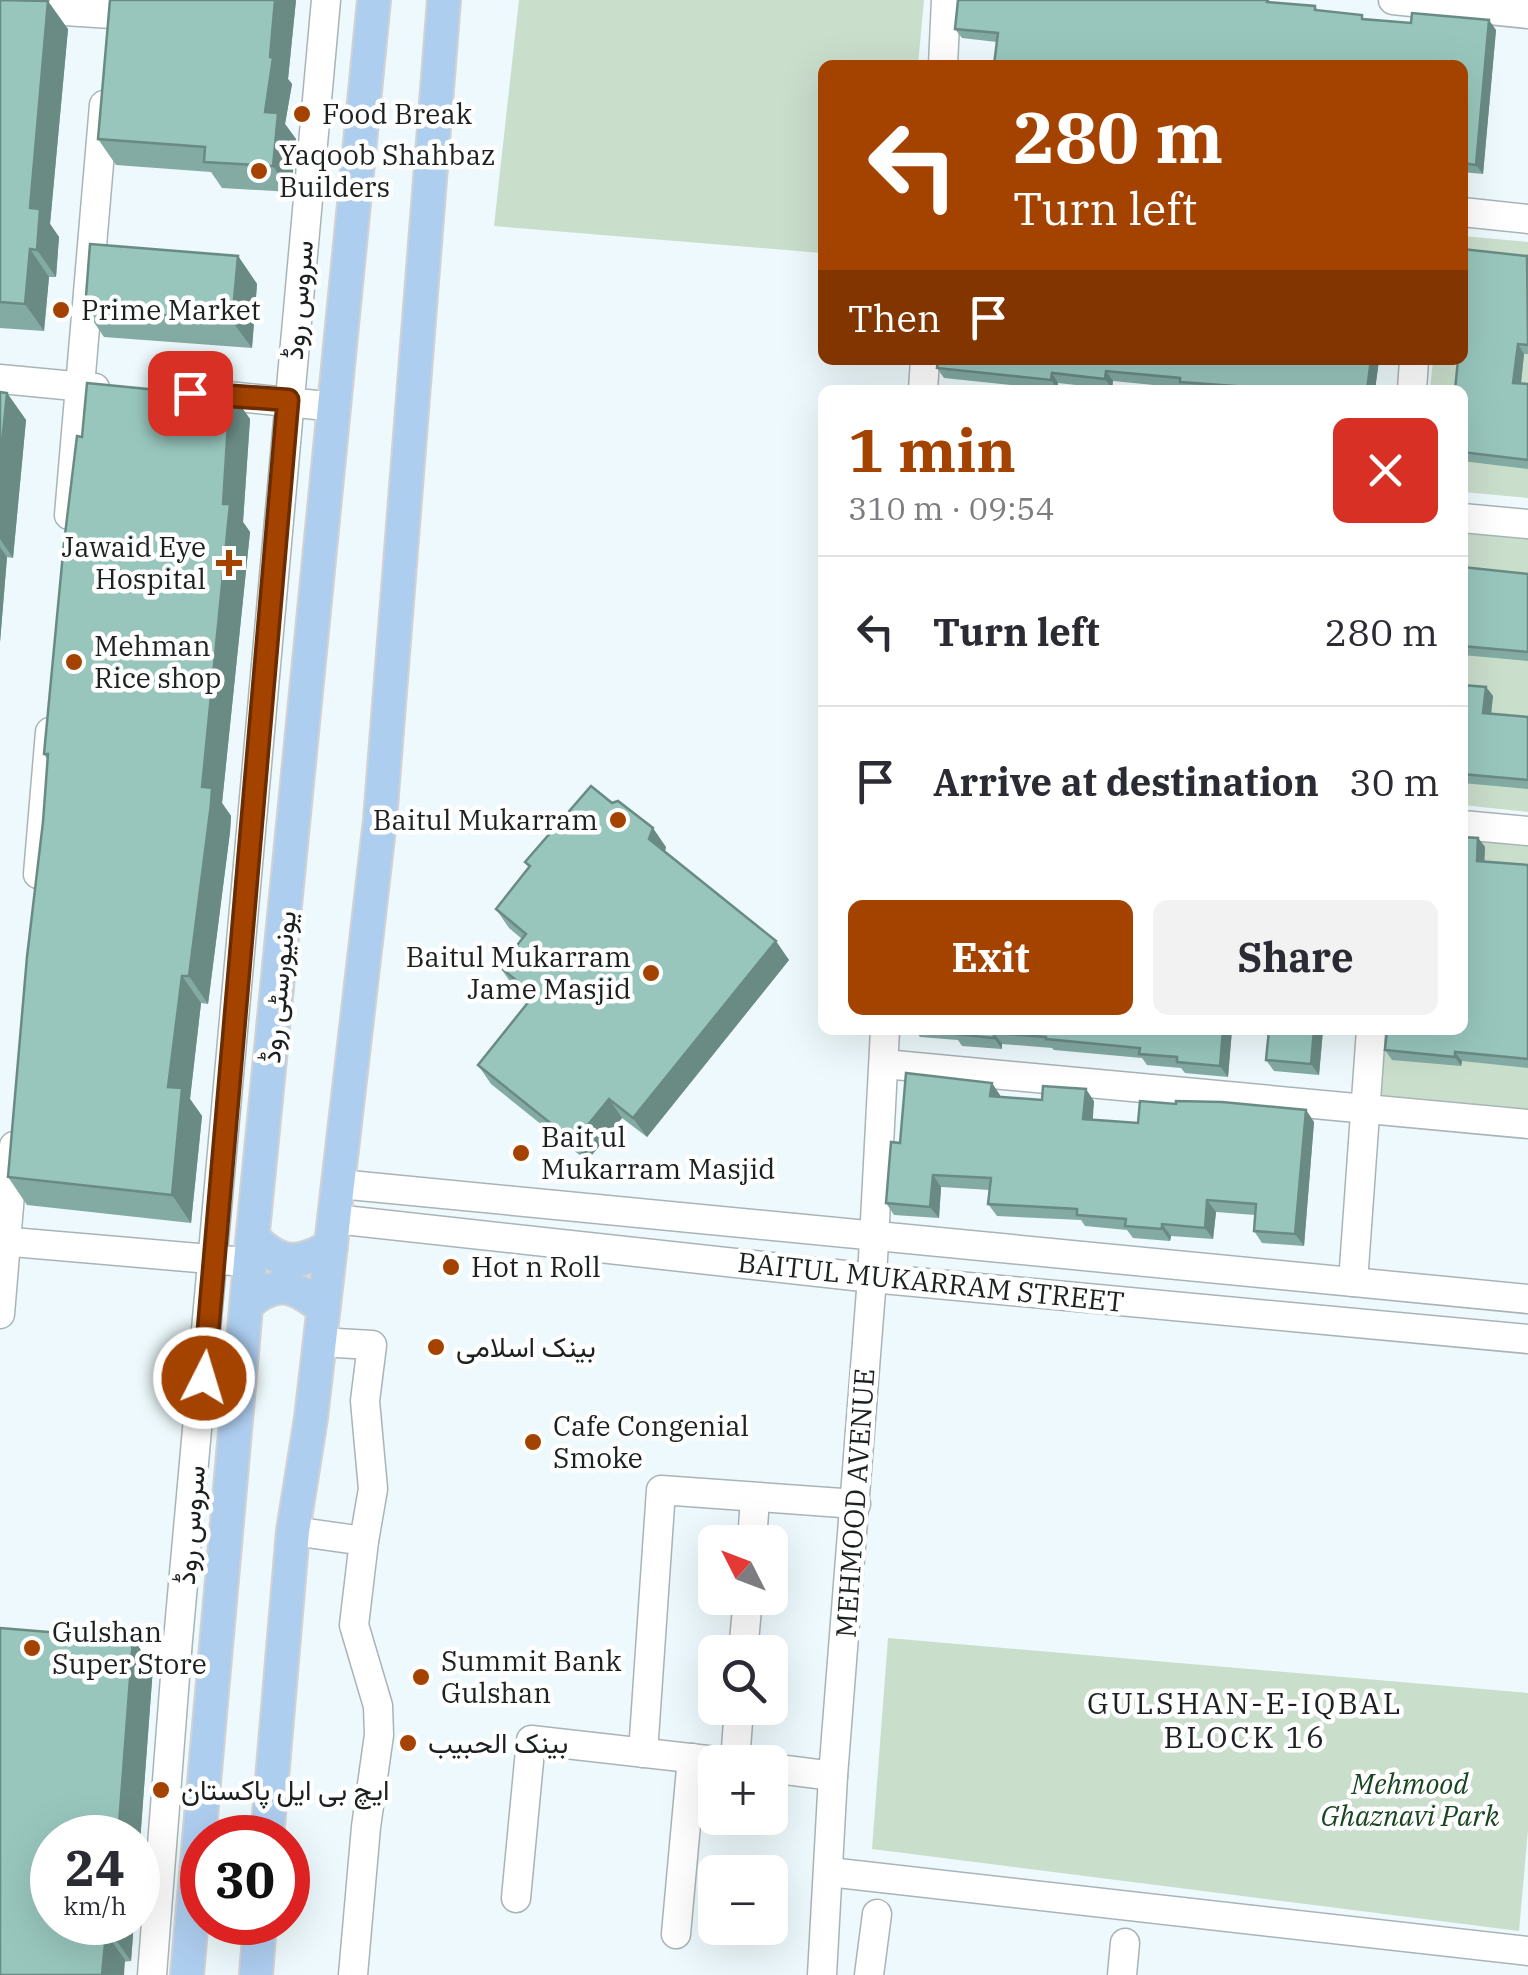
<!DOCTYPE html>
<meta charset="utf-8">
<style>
:root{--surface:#fff;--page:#f2f2f3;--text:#2b2b33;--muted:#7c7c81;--line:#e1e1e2;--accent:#a44300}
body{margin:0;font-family:"IBM Plex Serif",Vazirmatn,serif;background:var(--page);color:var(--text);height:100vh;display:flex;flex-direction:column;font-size:38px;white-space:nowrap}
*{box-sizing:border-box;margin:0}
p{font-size:32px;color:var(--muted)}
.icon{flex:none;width:55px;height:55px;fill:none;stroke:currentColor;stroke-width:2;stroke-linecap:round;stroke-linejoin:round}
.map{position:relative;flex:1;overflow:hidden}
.panel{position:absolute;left:818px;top:385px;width:650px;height:650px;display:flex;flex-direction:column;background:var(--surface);border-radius:15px;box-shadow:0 10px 40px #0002}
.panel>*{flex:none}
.hud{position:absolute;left:818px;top:60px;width:650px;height:305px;border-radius:15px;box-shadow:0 10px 40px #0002;background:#a44300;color:#fff;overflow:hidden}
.needle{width:65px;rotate:312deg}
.buttons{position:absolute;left:698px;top:1525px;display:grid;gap:20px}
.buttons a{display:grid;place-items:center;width:90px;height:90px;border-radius:15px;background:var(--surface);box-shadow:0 10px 40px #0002;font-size:50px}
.speed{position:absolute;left:30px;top:1815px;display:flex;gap:20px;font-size:50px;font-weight:700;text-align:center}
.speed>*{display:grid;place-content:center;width:130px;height:130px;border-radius:50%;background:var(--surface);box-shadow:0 10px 40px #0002;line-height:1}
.speed small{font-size:25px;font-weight:400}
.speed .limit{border:15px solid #d22;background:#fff;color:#111}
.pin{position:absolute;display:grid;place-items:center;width:85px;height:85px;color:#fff;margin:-42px;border-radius:20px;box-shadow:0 5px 15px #0006}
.me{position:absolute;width:110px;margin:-55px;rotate:5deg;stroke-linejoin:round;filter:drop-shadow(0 0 8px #0008)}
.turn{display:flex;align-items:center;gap:35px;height:210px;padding:0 30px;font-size:45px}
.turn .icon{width:130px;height:130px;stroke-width:2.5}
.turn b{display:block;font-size:70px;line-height:85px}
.then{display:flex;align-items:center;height:95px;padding:0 30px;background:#0003;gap:20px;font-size:38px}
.round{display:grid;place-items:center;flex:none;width:105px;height:105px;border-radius:15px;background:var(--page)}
.summary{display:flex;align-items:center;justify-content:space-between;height:170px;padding:0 30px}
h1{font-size:60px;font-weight:700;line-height:75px;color:var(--accent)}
.primary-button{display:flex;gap:20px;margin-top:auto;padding:20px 30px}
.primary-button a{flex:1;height:115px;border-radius:15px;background:var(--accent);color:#fff;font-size:40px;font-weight:700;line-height:115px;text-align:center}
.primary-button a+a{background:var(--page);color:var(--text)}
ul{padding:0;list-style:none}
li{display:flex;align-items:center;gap:30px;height:150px;padding:0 30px;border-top:2px solid var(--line)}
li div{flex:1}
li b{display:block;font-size:38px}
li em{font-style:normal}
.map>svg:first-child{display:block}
.green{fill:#cadecc}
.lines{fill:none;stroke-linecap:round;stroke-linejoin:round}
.minor-casing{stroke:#a9b4b7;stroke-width:31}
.major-casing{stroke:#d2d2d3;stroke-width:36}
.minor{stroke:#fff;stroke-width:28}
.major{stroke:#aecef0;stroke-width:32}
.wall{fill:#83aaa3}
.shaded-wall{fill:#6a8b84}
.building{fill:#98c6bd;stroke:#6a8b84;stroke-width:2.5}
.route-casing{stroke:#6b2c00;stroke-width:25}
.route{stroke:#a44300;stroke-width:18}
.poi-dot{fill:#a44300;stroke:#fff;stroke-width:4}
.labels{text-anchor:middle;stroke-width:9;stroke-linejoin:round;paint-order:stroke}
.poi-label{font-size:28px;fill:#1c2021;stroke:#fff;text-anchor:start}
.street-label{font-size:28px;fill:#1c2021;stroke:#fff}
.park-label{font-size:28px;font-style:italic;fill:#174520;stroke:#fff}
.neighbourhood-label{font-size:30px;letter-spacing:2.5px;fill:#1c2021;stroke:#fff}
</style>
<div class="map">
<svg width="1528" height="1975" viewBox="0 0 1528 1975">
<rect width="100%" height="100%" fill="#edf9fc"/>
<g class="green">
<path d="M519,0h405l-6,65h-96v188l-328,-27z"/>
<path d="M1463,236l65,6v256l-65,-6 -1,-102h-32l3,-30h29z"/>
<path d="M1463,525l65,7v280l-65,-7z"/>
<path d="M1463,837l65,6v268l-149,-15 5,-66h78z"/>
<path d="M888,1638l640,55v137l-9,101 -647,-82z"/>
</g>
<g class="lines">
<g class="minor-casing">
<g id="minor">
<path d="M1393,0l135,14"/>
<path d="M0,7l112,7"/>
<path d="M943,65l3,-65"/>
<path d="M1462,212l66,7"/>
<path d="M0,379l95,9"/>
<path d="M923,390l2,-30"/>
<path d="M1412,390l2,-30"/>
<path d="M198,393l138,14"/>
<path d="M69,515l35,-410"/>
<path d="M1462,518l66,6"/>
<path d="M1462,825l66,6"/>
<path d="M38,874l12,-142"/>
<path d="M884,1064l644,60"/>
<path d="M339,1184l1189,115"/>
<path d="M335,1219l537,59 656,61"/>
<path d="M0,1241l233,20"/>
<path d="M1353,1282l18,-252"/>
<path d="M0,1314l14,-168"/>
<path d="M319,1342l53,3 -7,56 8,88 -9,52"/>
<path d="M293,1531l71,10 -10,84 24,81 1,29 -13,92 -13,148"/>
<path d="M752,1542l3,-44"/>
<path d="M101,1643l76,8"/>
<path d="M743,1652l5,-54"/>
<path d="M643,1753l18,-263 195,14"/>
<path d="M735,1762l4,-54"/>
<path d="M770,1768l63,8"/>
<path d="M829,1872l699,79"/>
<path d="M516,1898l15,-158 194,22"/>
<path d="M676,1934l16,-176"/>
<path d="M152,1975l25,-324 149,-1651"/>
<path d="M822,1975l11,-199 39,-498 13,-248"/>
<path d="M869,1975l8,-61"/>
<path d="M1122,1975l3,-32"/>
</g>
</g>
<g class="major-casing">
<g id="major">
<path d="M253,1238c28,28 45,27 78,8"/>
<path d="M247,1304c30,-26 47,-19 76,4"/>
<path d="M267,1838l26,-307 18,-113 69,-598 64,-820"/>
<path d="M187,1975l63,-713 124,-1262"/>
<path d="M256,1975l4,-53"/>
</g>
</g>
<use href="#minor" class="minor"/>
<use href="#major" class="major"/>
</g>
<g class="wall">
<path d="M0,0l68,29 -18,195 9,13 -3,40h-7l-5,54 -44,-3z"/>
<path d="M110,0h186l-8,79 4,5 -7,40 11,15 -5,53 -69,-4 -11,-16 -95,-7 -18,-26z"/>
<path d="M1270,2l45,4 3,5 48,8 130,11 -13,144 -21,-2v-107l-465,-23 -35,-4 -7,-9z"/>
<path d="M238,256l19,28 -5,64 -148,-11 -19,-28z"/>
<path d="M1527,256l1,98h-4l-3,29 7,1v85l-66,-8v-71z"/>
<path d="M938,360h441l-4,30h-189l-2,-2 -71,-7 -1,8 -54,-6v7l-114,-12 -7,-10z"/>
<path d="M168,391h62l20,28 -7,103 7,10 -28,271 9,13 -1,16 -22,172 -7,-1 -11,96 12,17 -11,107 -164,-18 -19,-28 35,-355 4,-63 -3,-5 38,-317z"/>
<path d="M0,392l7,1 19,27 -13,138 -6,-1 -7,85z"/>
<path d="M1462,567l66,7v87l-66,-6z"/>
<path d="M1462,685l24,2 7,9 -2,18 37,3v72l-66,-6z"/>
<path d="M1478,838l7,9 -1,15 44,3v203l-66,-7 -1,5 -69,-6 -7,-10z"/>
<path d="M666,847l-1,5 124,108 -142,177 -25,-19 -35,43 -96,-77 -13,-19 52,-65 -17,-14 -13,-19 22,-28 -13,-11 -13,-19 33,-41 -4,-6z"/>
<path d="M915,1030h317l-4,47 -43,-4 -4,-5 -34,-3 -5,-7 -88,-8 -2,-2 -50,-4v5l-40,-3 -4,-6 -38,-3z"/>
<path d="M1323,1030l-4,45 -45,-4 -8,-11z"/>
<path d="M992,1083l8,14 42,3 52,1 -2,19 46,3 38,-19 130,6 8,12 -10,124 -42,-3 -8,-12 1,-16 -39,-3 -3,27 -42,-3 -1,5 -37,-3 -6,-8 -42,-4 -4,-6 -84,-4 -9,-12 2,-14 -49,-3 -2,31 -45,-3 -8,-12 14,-60z"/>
<path d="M133,1639l20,28 -22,294 -131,14z"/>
</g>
<g class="shaded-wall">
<path d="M275,0h21l-8,79 4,5 -7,40 11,15 -5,53 -18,-26 -8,-54z"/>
<path d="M48,1l20,28 -18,195 9,13 -3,40 -19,-27 -7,-42z"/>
<path d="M1489,20l7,10 -13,144 -7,-9z"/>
<path d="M30,249l19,28 -5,54 -19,-27z"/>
<path d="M238,256l19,28 -5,64 -20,-27z"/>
<path d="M1518,344l6,10 -4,38 -7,-9z"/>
<path d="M1371,360h8l-4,30h-8z"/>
<path d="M1106,371l7,10 -1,8 -7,-10z"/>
<path d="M1052,373l6,10v7l-7,-10z"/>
<path d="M230,391l20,28 -7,103 7,10 -28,271 9,13 -1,16 -22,172 -19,-28z"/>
<path d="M7,393l19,27 -13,138 -13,-19v-76z"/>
<path d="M0,547l7,10 -7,85z"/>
<path d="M1486,687l7,9 -3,27 -7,-10z"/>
<path d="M653,828l13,19 -3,11 -14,-19z"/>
<path d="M1478,838l7,9 -1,24 -7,-10z"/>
<path d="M776,941l13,19 -142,177 -14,-19z"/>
<path d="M182,976l19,27 -11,96 12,17 -11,107 -19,-28 -4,-108z"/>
<path d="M1223,1030h9l-4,47 -8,-11z"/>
<path d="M1314,1030h9l-4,45 -8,-11z"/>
<path d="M994,1033l8,11v5l-8,-11z"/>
<path d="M1455,1052l7,9 -1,5 -6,-9z"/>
<path d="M992,1083l8,12 -1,13 -9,-12z"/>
<path d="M1086,1089l8,12 -2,30 -9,-12z"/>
<path d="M609,1099l13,19 -35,43 -13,-19z"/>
<path d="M1306,1110l8,12 -10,124 -9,-12z"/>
<path d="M933,1175l8,12 -2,31 -9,-11z"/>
<path d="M1207,1200l9,12 -3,27 -8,-11z"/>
<path d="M1162,1224l9,12 -1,5 -8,-12z"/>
<path d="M133,1639l20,28 -15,203v-32h-20z"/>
<path d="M112,1922h22l-3,39 -20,-28z"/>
<path d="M106,1933l19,27 -1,15h-22z"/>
</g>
<g class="building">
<path d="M0,0l48,1 -18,207 10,1 -3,41 -7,-1 -5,55 -25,-2z"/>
<path d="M110,0h165l-5,57 3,1 -8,54 13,1 -5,53 -69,-4 1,-15 -107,-8z"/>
<path d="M958,0h310l-1,2 48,4v4l47,5v4l49,4 1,-10 77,7 -13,145 -14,-2v-98h-468l4,-32 -43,-4z"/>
<path d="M90,244l148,12 -6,65 -147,-12z"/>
<path d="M1462,249l65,7 1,89 -10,-1 -5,39 15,1v76l-66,-8v-62h-7l3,-30h4z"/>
<path d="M938,360h433l-4,30h-77l-110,-8v-4l-74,-7 -1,8 -53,-6 -1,7 -114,-12z"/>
<path d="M87,383l81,8v-3l62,3 -7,113h7l-28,283 10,1 -1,16 -22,172h-7l-14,111 14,1 -10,107 -164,-18 19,-220 16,-135 5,-68h-4l20,-211 13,-107 5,1z"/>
<path d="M0,392l7,1 -7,70z"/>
<path d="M1462,567l66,7v78l-66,-6z"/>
<path d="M1462,685l24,2 -3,26 45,4v63l-66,-6z"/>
<path d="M591,786l21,17 6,-2 35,27 -4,11 127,102 -143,177 -24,-19 -35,43 -96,-77 56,-70 -34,-28 26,-33 -30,-25 34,-43 -5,-4z"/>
<path d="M1462,837l16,1 -1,23 51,4v194l-73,-7v5l-70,-7 2,-20h75z"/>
<path d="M955,1030h268l-3,36 -43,-4v-5l-38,-3 1,-6 -94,-9v-2l-52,-4v5l-40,-4z"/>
<path d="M1269,1030h45l-3,34 -45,-4z"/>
<path d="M906,1073l86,10 -2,13 52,4 1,-14 43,3 -3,30 55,4 2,-22 36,3v-3l46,1 84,8 -11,124 -41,-3 2,-27 -49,-4 -2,28 -43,-4v5l-37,-3 1,-7 -49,-4v-6l-89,-5 3,-26 -58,-3 -3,32 -44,-4 5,-61 9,1z"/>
<path d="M0,1628l133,11 -15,199h-66v84h60l-1,11h-5l-4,42h-102z"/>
</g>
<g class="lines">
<g class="route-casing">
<path id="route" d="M190,393l98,7 -84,978"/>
</g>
<use href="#route" class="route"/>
</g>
<g class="poi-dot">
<circle cx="302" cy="114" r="10"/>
<circle cx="259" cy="171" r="10"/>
<circle cx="61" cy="310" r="10"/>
<path d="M224 548h10v10h10v10h-10v10h-10v-10h-10v-10h10z"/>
<circle cx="74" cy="662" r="10"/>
<circle cx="618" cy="820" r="10"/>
<circle cx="651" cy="973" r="10"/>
<circle cx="521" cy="1153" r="10"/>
<circle cx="451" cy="1267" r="10"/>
<circle cx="436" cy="1347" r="10"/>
<circle cx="533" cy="1442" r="10"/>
<circle cx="32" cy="1648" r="10"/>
<circle cx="421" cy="1677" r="10"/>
<circle cx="408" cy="1743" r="10"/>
<circle cx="161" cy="1790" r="10"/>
</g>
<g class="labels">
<g class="poi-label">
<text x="322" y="124">Food Break</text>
<text x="279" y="165">Yaqoob Shahbaz<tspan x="279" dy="32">Builders</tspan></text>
<text x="81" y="320">Prime Market</text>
<text x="206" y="557" text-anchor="end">Jawaid Eye<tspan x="206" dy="32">Hospital</tspan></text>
<text x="94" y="656">Mehman<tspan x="94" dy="32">Rice shop</tspan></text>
<text x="598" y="830" text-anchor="end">Baitul Mukarram</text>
<text x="631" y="967" text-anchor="end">Baitul Mukarram<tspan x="631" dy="32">Jame Masjid</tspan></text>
<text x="541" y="1147">Bait ul<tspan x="541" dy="32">Mukarram Masjid</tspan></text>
<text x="471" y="1277">Hot n Roll</text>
<text x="456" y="1357">بینک اسلامی</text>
<text x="553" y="1436">Cafe Congenial<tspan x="553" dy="32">Smoke</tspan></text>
<text x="52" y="1642">Gulshan<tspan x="52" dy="32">Super Store</tspan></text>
<text x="441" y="1671">Summit Bank<tspan x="441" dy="32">Gulshan</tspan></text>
<text x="428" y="1753">بينک الحبيب</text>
<text x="181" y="1800">ایچ بی ایل پاکستان</text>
</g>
<g class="street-label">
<text transform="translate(298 300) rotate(-85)" y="10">سروس روڈ</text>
<text transform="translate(278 987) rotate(-84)" y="10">یونیورسٹی روڈ</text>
<text transform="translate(931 1282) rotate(6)" y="10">BAITUL MUKARRAM STREET</text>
<text transform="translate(855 1503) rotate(-86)" y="10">MEHMOOD AVENUE</text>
<text transform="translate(190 1525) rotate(-85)" y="10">سروس روڈ</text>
</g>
<g class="park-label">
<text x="1410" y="1794">Mehmood<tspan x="1410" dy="32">Ghaznavi Park</tspan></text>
</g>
<g class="neighbourhood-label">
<text x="1245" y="1714">GULSHAN-E-IQBAL<tspan x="1245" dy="34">BLOCK 16</tspan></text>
</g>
</g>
</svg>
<div class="buttons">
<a><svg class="needle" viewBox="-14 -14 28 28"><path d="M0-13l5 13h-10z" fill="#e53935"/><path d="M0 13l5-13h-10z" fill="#7c7c81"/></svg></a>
<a><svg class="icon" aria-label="search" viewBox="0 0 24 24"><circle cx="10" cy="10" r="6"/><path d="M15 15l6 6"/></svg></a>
<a>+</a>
<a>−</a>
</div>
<div class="speed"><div>24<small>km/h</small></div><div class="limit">30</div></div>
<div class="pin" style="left:190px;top:393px;background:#d93025"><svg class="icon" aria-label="arrive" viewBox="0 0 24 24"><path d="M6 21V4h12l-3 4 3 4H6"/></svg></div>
<svg class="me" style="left:204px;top:1378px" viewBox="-20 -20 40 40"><circle r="17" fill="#a44300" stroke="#fff" stroke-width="3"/><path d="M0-11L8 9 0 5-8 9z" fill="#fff"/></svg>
<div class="hud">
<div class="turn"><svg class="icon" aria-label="left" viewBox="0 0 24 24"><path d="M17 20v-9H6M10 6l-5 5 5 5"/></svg><div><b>280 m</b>Turn left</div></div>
<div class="then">Then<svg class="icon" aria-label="arrive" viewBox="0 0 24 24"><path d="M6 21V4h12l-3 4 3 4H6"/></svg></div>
</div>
<section class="panel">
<div class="summary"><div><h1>1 min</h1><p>310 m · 09:54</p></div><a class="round" style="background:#d93025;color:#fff"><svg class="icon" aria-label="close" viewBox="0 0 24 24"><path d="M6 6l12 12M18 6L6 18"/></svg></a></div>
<ul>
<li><svg class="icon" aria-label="left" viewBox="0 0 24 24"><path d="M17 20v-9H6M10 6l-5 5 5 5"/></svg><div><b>Turn left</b></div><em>280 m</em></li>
<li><svg class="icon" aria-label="arrive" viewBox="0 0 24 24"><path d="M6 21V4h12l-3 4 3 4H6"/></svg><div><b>Arrive at destination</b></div><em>30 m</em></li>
</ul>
<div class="primary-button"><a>Exit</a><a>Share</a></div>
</section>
</div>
